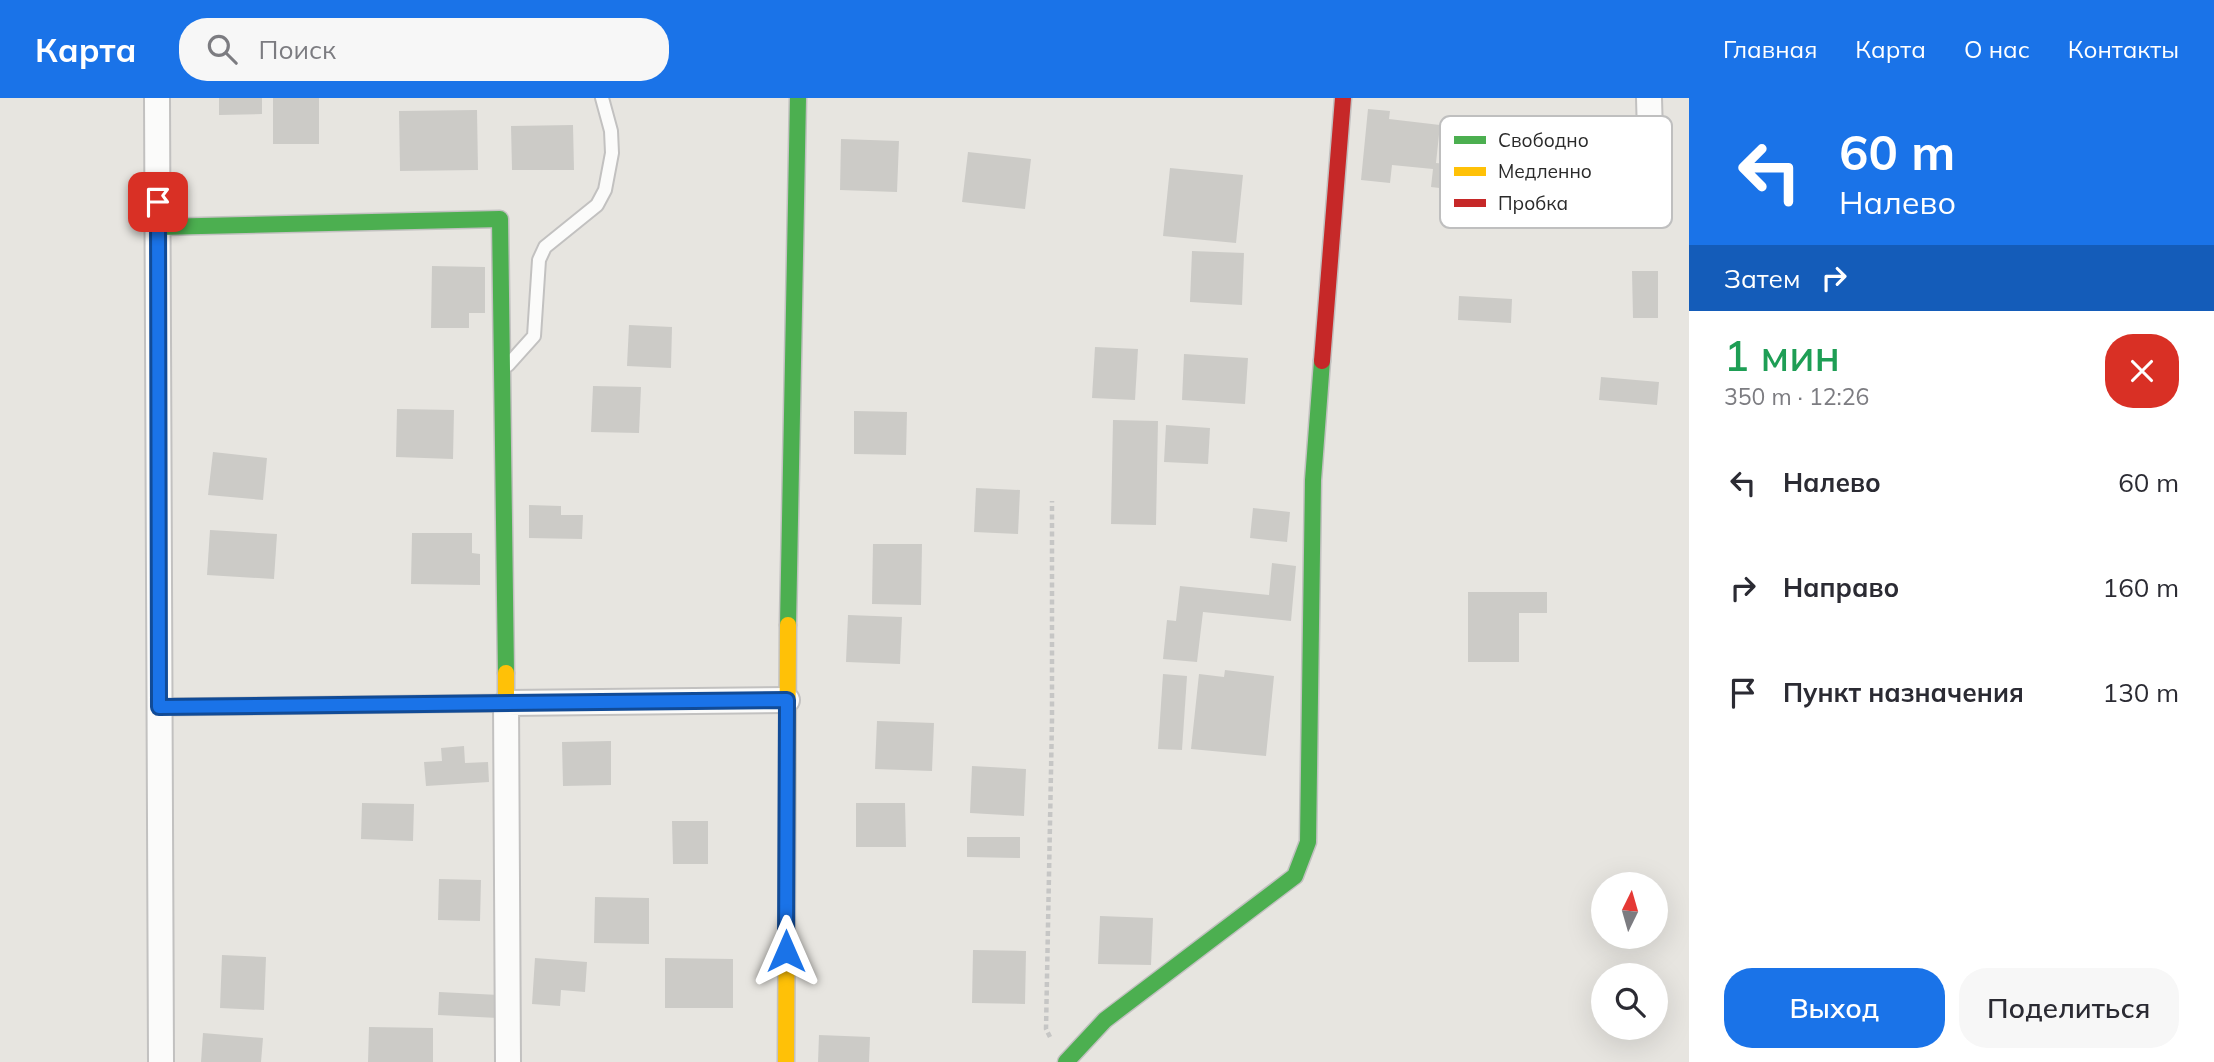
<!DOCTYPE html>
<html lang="ru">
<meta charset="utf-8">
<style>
:root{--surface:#fff;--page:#f7f7f7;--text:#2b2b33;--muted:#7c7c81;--accent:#1a73e8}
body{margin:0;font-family:Mulish,sans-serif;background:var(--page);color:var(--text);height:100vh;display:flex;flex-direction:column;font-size:26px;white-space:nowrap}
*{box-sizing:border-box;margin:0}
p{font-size:23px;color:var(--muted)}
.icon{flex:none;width:38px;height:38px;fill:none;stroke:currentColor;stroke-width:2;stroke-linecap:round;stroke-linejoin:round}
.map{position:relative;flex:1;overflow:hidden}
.side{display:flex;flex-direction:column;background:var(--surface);width:525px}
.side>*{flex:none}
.guide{background:#1a73e8;color:#fff;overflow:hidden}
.needle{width:46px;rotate:5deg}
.tools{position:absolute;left:1591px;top:774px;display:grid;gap:14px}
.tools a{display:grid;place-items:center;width:77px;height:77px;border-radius:50%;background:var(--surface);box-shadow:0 7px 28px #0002;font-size:35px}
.pin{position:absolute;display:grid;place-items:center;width:60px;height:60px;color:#fff;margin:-30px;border-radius:14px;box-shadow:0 4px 10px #0006}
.me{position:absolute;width:77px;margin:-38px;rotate:0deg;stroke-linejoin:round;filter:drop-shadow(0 0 5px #0008)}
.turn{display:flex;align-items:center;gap:24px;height:147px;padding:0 35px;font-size:32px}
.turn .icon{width:91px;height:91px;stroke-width:2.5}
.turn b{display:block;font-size:49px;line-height:60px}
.then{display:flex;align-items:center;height:66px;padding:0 35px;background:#0003;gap:14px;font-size:26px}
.round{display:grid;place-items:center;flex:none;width:74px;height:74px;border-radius:28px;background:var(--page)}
.summary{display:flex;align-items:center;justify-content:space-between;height:119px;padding:0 35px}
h1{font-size:42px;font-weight:600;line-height:52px;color:#1e9e55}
.button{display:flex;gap:14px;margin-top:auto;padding:14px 35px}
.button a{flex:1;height:80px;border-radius:28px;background:var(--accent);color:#fff;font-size:28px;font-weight:600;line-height:80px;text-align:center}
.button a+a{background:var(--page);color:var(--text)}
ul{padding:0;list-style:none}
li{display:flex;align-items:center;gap:21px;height:105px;padding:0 35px}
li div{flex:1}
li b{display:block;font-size:26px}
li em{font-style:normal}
header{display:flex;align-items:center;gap:42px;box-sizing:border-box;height:98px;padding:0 35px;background:var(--accent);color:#fff}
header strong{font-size:33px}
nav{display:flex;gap:38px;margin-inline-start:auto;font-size:24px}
.search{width:490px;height:63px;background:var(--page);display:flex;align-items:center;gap:18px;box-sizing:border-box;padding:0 24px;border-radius:28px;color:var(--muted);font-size:26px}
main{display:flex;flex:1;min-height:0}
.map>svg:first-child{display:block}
.building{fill:#cccbc7}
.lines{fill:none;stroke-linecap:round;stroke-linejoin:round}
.lane-casing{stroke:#c2c1c0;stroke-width:16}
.street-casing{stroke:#c2c1c0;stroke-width:28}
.fast-casing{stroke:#c2c1c0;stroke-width:19}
.slow-casing{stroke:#c2c1c0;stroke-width:19}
.jam-casing{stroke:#c2c1c0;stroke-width:19}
.path{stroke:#c6c6c5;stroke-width:4.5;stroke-dasharray:5 3.5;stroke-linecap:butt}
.lane{stroke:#fbfbfa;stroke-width:12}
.street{stroke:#fbfbfa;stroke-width:24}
.fast{stroke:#4caf50;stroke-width:16}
.slow{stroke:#ffc107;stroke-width:16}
.jam{stroke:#c62828;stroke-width:16}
.route-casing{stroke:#114b97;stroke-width:18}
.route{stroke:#1a73e8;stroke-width:12}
.key{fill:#fff;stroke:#bfbfbf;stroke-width:2}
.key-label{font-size:19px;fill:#2a2a2a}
</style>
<header>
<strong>Карта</strong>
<div class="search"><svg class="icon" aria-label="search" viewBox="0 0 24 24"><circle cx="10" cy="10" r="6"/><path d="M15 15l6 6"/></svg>Поиск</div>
<nav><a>Главная</a><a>Карта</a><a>О нас</a><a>Контакты</a></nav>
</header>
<main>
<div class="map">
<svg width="1689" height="964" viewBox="0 0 1689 964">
<rect width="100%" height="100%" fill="#e7e5e0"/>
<g class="building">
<path d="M219,0h43v16l-43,1z"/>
<rect x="273" y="0" width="46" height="46"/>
<path d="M1368,11l22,2 -1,8 51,6 -4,38 48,5 -2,25 -51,-6 2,-18 -41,-4 -2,18 -29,-3z"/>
<path d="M477,12l1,60 -78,1 -1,-60z"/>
<path d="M573,27l1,45h-62l-1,-44z"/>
<path d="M841,41l58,2 -2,51 -57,-2z"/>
<path d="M968,54l63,7 -6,50 -63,-7z"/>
<path d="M1170,70l73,7 -7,68 -73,-7z"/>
<path d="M1192,153l52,2 -2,52 -52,-3z"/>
<path d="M432,168l53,1v46h-16v15h-38z"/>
<path d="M1632,173h26v47h-25z"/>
<path d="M1459,198l53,3 -1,24 -53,-3z"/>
<path d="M629,227l43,2 -1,41 -44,-2z"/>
<path d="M1095,249l43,2 -3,51 -43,-2z"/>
<path d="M1184,256l64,4 -3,46 -63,-4z"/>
<path d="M1601,279l58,5 -2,23 -58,-5z"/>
<path d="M593,288l48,1 -2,46 -48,-1z"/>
<path d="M397,311l57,1 -1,49 -57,-2z"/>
<path d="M854,313l53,1 -1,43 -52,-1z"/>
<path d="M1113,322l45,1 -2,104 -45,-1z"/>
<path d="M1166,327l44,3 -2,36 -44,-2z"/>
<path d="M213,354l54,6 -4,42 -55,-5z"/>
<path d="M976,390l44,2 -2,44 -44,-2z"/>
<path d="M529,407l32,1v9h22l-1,24 -53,-1z"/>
<path d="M1253,410l37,4 -3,30 -37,-4z"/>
<path d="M210,432l67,4 -3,45 -67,-4z"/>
<path d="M412,435h60v20l8,1v31l-69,-1z"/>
<path d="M873,446h49l-1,61 -49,-1z"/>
<path d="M1272,465l24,3 -5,55 -88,-9 -6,50 -34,-3 4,-39 9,1 4,-35 89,9z"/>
<path d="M1468,494h79v21h-28v49h-51z"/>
<path d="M848,517l54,2 -2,47 -54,-2z"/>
<path d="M1225,572l49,6 -8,80 -75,-7 8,-75 25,3z"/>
<path d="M1163,576l24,2 -5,74 -24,-1z"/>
<path d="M877,623l57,2 -2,48 -57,-2z"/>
<path d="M611,643v44l-48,1 -1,-44z"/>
<path d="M464,648l1,17 23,-1 1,20 -63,4 -2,-24 18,-1 -1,-13z"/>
<path d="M972,668l54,3 -2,47 -54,-3z"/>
<path d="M362,705l52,1 -1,37 -52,-2z"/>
<path d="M856,705h49l1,44h-50z"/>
<path d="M672,723h36v43h-35z"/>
<path d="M967,739h53v21l-53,-1z"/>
<path d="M439,781l42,1 -1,41 -42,-1z"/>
<path d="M595,799l54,1v46l-55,-1z"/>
<path d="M1100,818l53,2 -2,47 -53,-1z"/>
<path d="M973,852l53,1 -1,53 -53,-1z"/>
<path d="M222,857l44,2 -2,53 -44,-2z"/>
<path d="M535,860l52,4 -2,30 -24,-2 -1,16 -28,-2z"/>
<path d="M665,860l68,1v49h-68z"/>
<path d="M439,894l60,3 -1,23 -60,-3z"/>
<path d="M369,929l64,1v34h-65z"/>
<path d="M203,935l60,5 -2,24h-60z"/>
<path d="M819,937l51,2 -1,25h-51z"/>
</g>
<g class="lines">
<g class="lane-casing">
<path id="lane" d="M508,267l26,-29 5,-76 6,-13 52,-42 8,-15 7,-37 -1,-22 -9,-33"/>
</g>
<g class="street-casing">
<g id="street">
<path d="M157,0l4,964"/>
<path d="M1649,0l1,36"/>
<path d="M508,964l-2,-359 281,-3"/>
</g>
</g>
<g class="fast-casing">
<g id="fast">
<path d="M158,129l342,-8 6,454"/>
<path d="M788,527l10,-527"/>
<path d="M1066,964l39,-42 190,-144 13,-34 5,-362 9,-119"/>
</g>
</g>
<g class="slow-casing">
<g id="slow">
<path d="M159,609l347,-4v-30"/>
<path d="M786,964l2,-437"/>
</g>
</g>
<g class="jam-casing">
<path id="jam" d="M1322,263l21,-263"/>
</g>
<path class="path" d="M1050,939l-4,-8 6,-309v-219"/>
<use href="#lane" class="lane"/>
<use href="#street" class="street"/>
<use href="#fast" class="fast"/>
<use href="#slow" class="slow"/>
<use href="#jam" class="jam"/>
</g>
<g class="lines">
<g class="route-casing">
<path id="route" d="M158,104l1,505 628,-7 -1,251"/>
</g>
<use href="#route" class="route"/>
</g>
<rect x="1440" y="18" width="232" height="112" rx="10" class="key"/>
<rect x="1454" y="38" width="32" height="8" fill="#4caf50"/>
<rect x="1454" y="69" width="32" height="9" fill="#ffc107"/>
<rect x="1454" y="101" width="32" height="8" fill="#c62828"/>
<g class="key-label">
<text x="1498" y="49">Свободно</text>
<text x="1498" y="80">Медленно</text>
<text x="1498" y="112">Пробка</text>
</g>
</svg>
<div class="tools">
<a><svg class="needle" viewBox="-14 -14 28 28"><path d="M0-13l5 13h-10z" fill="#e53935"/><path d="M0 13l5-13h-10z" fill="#7c7c81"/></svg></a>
<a><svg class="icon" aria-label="search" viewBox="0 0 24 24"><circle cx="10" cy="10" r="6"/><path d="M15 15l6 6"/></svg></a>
</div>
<div class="pin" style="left:158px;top:104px;background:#d93025"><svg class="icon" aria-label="arrive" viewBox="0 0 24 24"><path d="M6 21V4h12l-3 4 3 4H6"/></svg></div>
<svg class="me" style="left:786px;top:853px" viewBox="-20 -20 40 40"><path d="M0-17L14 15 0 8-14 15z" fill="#1a73e8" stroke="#fff" stroke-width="4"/></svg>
</div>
<section class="side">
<div class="guide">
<div class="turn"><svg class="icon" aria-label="left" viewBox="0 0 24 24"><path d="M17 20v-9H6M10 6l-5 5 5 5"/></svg><div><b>60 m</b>Налево</div></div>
<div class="then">Затем<svg class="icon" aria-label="right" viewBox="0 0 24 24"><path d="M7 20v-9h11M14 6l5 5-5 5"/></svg></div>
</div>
<div class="summary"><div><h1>1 мин</h1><p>350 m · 12:26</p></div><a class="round" style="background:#d93025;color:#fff"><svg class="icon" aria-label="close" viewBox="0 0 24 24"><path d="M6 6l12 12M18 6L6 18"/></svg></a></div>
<ul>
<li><svg class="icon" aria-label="left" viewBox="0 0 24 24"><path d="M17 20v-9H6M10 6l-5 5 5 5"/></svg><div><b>Налево</b></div><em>60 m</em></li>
<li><svg class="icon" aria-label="right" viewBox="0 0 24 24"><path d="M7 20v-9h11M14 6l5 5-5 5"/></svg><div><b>Направо</b></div><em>160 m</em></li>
<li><svg class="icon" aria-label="arrive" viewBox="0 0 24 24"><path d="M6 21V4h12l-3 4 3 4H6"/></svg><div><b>Пункт назначения</b></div><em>130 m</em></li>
</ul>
<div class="button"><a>Выход</a><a>Поделиться</a></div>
</section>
</main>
